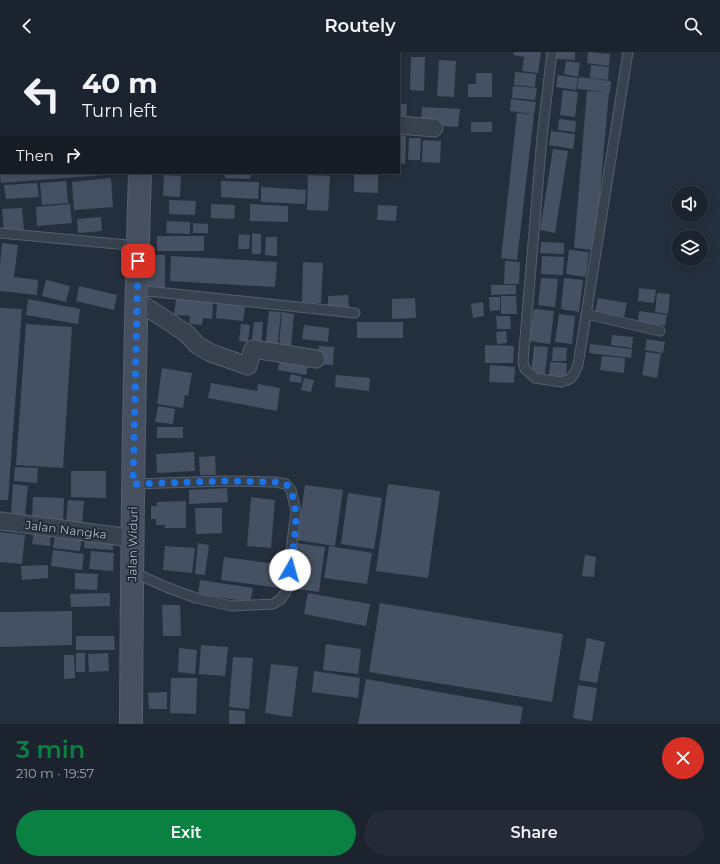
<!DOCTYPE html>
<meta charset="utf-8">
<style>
:root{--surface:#1b232e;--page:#242b36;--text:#f1f3f6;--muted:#a0a4aa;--line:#39404a;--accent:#0b8043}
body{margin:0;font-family:Montserrat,sans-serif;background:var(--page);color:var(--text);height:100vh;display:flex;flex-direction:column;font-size:15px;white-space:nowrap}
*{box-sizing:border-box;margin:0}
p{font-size:13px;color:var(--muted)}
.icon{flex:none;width:22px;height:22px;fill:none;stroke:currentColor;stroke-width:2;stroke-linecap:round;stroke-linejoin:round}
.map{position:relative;height:672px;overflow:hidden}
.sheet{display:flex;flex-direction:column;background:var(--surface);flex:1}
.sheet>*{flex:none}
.top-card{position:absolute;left:0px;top:0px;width:400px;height:122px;box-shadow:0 2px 10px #0003,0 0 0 1px var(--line);background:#1b232e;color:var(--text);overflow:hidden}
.fabs{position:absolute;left:672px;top:134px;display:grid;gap:8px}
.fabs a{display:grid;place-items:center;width:36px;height:36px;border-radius:50%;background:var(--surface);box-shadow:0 2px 10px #0003,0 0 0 1px var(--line);font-size:20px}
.pin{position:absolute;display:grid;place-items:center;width:34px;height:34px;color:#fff;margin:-17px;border-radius:8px;box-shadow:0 2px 6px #0006}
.me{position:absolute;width:44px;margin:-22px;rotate:7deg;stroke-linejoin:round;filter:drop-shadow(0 0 3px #0008)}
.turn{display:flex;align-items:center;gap:14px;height:84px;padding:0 16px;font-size:18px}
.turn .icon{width:52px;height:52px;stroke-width:2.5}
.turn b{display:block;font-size:28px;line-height:34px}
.then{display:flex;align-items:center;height:38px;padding:0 16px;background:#0003;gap:8px;font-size:15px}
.round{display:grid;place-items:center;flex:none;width:42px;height:42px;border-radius:21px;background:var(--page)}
.headline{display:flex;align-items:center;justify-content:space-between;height:68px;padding:0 16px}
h1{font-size:24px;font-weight:600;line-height:30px;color:var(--accent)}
.primary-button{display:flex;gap:8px;margin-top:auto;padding:8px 16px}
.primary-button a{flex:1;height:46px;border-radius:24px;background:var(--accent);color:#fff;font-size:16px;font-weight:600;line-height:46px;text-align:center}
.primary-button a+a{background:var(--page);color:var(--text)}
header{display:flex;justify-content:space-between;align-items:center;height:52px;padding:0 16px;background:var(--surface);font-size:18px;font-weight:600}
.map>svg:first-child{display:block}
.building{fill:#455162}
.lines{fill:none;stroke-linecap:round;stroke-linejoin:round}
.lane-casing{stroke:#565f6c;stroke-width:11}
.street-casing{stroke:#565f6c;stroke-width:19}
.secondary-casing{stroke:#565f6c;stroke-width:24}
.lane{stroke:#38414e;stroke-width:9}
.street{stroke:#38414e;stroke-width:17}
.secondary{stroke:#465061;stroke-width:22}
.route{stroke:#1a73e8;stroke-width:7;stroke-dasharray:0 12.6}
.labels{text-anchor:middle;stroke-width:3.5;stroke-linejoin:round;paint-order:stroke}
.street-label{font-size:12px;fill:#b4bcc9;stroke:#1d2633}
</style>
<header><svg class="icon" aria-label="back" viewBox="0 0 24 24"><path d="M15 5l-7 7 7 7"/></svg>Routely<svg class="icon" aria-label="search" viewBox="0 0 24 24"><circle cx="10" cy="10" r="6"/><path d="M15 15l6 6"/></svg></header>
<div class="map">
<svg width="720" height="672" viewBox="0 0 720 672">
<rect width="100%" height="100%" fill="#242f3e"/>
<g class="building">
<path d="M514,0h27l-3,21 -16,-2 2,-14 -11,-2z"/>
<path d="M557,0h18v8l-19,-1z"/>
<path d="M588,0l22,2 -1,12 -22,-3z"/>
<path d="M411,5h14l-1,34 -14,-1z"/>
<path d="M439,8l17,1 -2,36 -17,-1z"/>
<path d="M566,9l14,2 -2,14 -14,-3z"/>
<path d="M591,13l18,2 -1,13 -18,-2z"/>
<path d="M515,20l21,2 -1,13 -21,-2z"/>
<path d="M476,21h16v24h-24v-13h8z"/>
<path d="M558,23l20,3 -2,12 -20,-3z"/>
<path d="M579,25l32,4 -1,12 -1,-1 -14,158 -21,-2 13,-157 20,1 -30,-3z"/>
<path d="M513,34l24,2 -2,12 -23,-2z"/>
<path d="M563,38l15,2 -3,25 -15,-2z"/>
<path d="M511,47l25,3 -2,12 -24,-3z"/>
<path d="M399,52h8l-1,17 -7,-1z"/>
<path d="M422,55l38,2 -2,18 -37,-2z"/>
<path d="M517,61l17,1 -17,146 -16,-2z"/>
<path d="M559,67l17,2 -1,11 -17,-2z"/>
<rect x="471" y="70" width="21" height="10"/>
<path d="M551,79l24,3 -2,15 -24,-4z"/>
<path d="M399,83l7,1 -1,28 -6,-1z"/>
<path d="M409,86h12l-1,22h-12z"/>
<path d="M423,88l18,1 -1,22 -18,-1z"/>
<path d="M553,97l15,2 -13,82 -15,-3z"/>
<path d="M0,121h103v2l-102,8z"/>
<path d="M225,121h26l-1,6 -25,-1z"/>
<path d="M354,121h24v20l-24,-1z"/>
<path d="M164,123l17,1 -1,21 -17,-1z"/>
<path d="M308,123l22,1 -2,35 -21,-1z"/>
<path d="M111,126l2,29 -39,3 -2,-28z"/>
<path d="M66,129l2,22 -26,2 -2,-22z"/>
<path d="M221,129l38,1 -1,17 -37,-2z"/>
<path d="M37,131l2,14 -33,2 -2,-14z"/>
<path d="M261,135l45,3 -1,14 -44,-2z"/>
<path d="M169,148l27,1 -1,14 -26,-1z"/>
<path d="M70,152l2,19 -35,3 -1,-19z"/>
<path d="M211,152l24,1 -1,14 -23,-1z"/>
<path d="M250,152l38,2v16l-38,-1z"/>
<path d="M378,153l19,1 -1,15 -19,-1z"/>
<path d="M22,156l2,22 -20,1 -2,-22z"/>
<path d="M101,165l1,14 -24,2 -1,-14z"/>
<path d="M167,169l23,1v12l-24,-1z"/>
<path d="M193,171l15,1v9h-15z"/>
<path d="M252,181l9,1v20h-9z"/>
<path d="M239,182l11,1 -1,14h-11z"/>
<rect x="157" y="184" width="47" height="15"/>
<path d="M266,185h11v19l-12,-1z"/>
<path d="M541,190l23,1v11l-24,-1z"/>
<path d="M2,191l16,2 -4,32 24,3 -1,15 -37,-4v-24z"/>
<path d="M569,198l20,2 -3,25 -20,-3z"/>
<rect x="147" y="203" width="18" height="39"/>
<path d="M171,204l106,6 -2,25 -105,-6z"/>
<path d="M542,204l22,1 -1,18 -22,-1z"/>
<path d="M505,209l15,1 -1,22h-15z"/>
<path d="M303,210l20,1 -2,40h-19z"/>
<path d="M541,226l17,1 -3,28 -17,-2z"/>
<path d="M564,226l19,2 -4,32 -18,-3z"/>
<path d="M46,228l24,6 -4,16 -24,-6z"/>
<path d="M491,233h25v9l-25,1z"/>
<path d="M79,234l38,9 -3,15 -38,-9z"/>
<path d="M639,236l17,2 -2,13 -16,-2z"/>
<path d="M657,241l13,1 -2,20 -13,-2z"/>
<path d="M348,243l1,13h-21v-12z"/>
<path d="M501,244h15l1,18h-16z"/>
<path d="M489,245h11v13l-10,1z"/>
<path d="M415,246l1,20 -24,1v-20z"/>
<path d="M598,246l29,5 -3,14 -29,-5z"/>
<path d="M28,247l52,10 -2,15 -52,-9z"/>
<path d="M176,247l37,4 -1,16 -9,-1 -1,7 -13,-1 1,-8 -16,-1z"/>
<path d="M483,250l1,14 -11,2 -2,-14z"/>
<path d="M217,251l28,4 -2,14 -27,-3z"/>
<path d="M0,256l22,1 -14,191h-8z"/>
<path d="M534,257l20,2 -4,33 -21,-3z"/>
<path d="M269,259l12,1 -4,38 -12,-1z"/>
<path d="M639,259l28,4 -2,11 -27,-4z"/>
<path d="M282,260l12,2 -3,33 -12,-1z"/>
<path d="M559,262l16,2 -3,28 -17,-2z"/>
<path d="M496,264h14l1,13h-14z"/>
<path d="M254,270h9l-2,26 -10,-1z"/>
<rect x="357" y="270" width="46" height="16"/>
<path d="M26,272l46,3 -9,141 -47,-3z"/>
<path d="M241,272l9,1 -2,17 -9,-1z"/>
<path d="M304,273l25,3 -1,14 -26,-3z"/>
<path d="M506,279l1,12 -10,1 -1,-12z"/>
<path d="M612,283l21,2 -1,11 -21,-3z"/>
<path d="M647,287l18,3 -2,11 -18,-3z"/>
<path d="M590,292l42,5 -1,9 -42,-5z"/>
<path d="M485,293l29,1 -1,17h-28z"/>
<path d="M319,294l15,1 -1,18 -16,-1z"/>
<path d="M534,294l14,1 -3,27 -14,-1z"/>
<path d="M553,295l14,1 -1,13h-14z"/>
<path d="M646,300l15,2 -4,24 -15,-3z"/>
<path d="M602,304l23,2 -1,15 -24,-3z"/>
<path d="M280,306l28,6 -2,11 -28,-5z"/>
<path d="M550,310l17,1 -1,16 -17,-2z"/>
<path d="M490,313l25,2 -1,16 -25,-1z"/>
<path d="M162,316l30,5 -4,23 -3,-1 -2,13 -26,-4z"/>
<path d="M291,322l11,3 -1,6 -12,-2z"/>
<path d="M336,323l34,3 -1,13 -34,-4z"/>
<path d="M304,326l10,2 -3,12 -10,-2z"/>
<path d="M211,331l46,8 1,-7 22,4 -3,23 -69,-13z"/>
<path d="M158,354l17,3 -2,15 -18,-2z"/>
<rect x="157" y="375" width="26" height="11"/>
<path d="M194,400l1,19 -38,2 -1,-19z"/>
<path d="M215,404l1,19h-16l-1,-18z"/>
<path d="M15,415l23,1 -1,15 -23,-2z"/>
<path d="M71,419h35v27l-35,-1z"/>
<path d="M13,432l15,2 -3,29 -14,-1z"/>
<path d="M388,432l52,7 -12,87 -52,-7z"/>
<path d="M305,433l38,5 -8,56 -38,-6z"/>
<path d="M227,436l1,14 -39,2v-14z"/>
<path d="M348,441l34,5 -8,51 -33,-5z"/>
<path d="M33,445l31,1 -1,24 -31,-1z"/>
<path d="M251,445l24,3 -4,48 -24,-2z"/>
<path d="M68,448l16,1 -2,22 -16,-1z"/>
<path d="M186,449v27h-21v-3h-9v-6h-5v-13h6v-4z"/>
<path d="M195,456h27v25l-26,1z"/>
<path d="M34,479l17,2 -1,13 -18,-2z"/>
<path d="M0,480l25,3 -3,29 -22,-2z"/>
<path d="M55,483l27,3 -2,13 -27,-3z"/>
<path d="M85,485l28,3v10l-29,-2z"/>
<path d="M198,491l11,2 -4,30 -10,-1z"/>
<path d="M296,491l29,4 -6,45 -29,-4z"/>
<path d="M165,494l30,2 -3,25 -29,-3z"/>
<path d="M329,494l43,7 -5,31 -43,-6z"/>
<path d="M53,498l31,4 -2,16 -31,-4z"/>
<path d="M91,499l23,2 -1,18 -24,-2z"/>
<path d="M585,503l11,2 -2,20 -12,-1z"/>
<path d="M224,505l59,8 -3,23 -59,-8z"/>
<path d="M48,513v13l-26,2 -1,-14z"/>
<path d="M75,521l23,1 -1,16 -22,-1z"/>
<path d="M200,528l53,8 -3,14 -52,-8z"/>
<path d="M110,541v13l-39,1 -1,-13z"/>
<path d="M308,541l62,11 -4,22 -62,-12z"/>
<path d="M380,551l183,31 -11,68 -183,-30z"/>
<path d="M162,553h18l1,31h-18z"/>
<path d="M72,559v34l-72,2v-35z"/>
<path d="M76,584h38l1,14h-39z"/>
<path d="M587,586l18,4 -8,41 -18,-3z"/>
<path d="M326,592l35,5 -3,25 -35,-4z"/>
<path d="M201,593l27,2 -3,29 -26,-2z"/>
<path d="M179,596l18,2 -2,24 -17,-2z"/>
<rect x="76" y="601" width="9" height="19"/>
<path d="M108,601l1,18 -20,1 -1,-18z"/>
<path d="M64,603h10l1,23 -11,1z"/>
<path d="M233,605l20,1 -4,51 -20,-2z"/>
<path d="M271,612l27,3 -6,50 -27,-4z"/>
<path d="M314,619l46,7 -2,20 -46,-6z"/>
<path d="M171,626h26l-1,36 -26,-1z"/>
<path d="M366,627l157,28 -3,17h-162z"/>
<path d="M578,633l19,3 -5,33 -19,-3z"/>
<path d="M167,640v17h-18l-1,-16z"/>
<path d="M229,658l16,1v13h-16z"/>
</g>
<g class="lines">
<g class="lane-casing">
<g id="lane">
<path d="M552,0l-10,85 -19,225 2,7 10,9 26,4 9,-3 4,-5 4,-9 50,-313"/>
<path d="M0,181l138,13"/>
<path d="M137,238l218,23"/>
<path d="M586,262l74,17"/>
<path d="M133,432l92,-3 50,1 11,2 5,6 5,21 -10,80 -5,8 -8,5 -42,2 -35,-8 -30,-11 -33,-15"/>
</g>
</g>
<g class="street-casing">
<g id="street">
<path d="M399,73l35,3"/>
<path d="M137,249l37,24 13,9 10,11 14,8 37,13 5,-17 63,10"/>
<path d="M0,469l132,17"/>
</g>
</g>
<g class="secondary-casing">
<g id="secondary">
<path d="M142,0v1"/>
<path d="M131,672c1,-184 3,-367 9,-551"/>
</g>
</g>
<use href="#lane" class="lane"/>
<use href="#street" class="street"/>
<use href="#secondary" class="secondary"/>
</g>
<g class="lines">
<path class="route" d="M138,209l-5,223 92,-3 50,1 11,2c17,20 7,62 4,86"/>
</g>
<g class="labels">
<g class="street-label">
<text transform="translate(66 478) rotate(7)" y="4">Jalan Nangka</text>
<text transform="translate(133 492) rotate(-89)" y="4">Jalan Widuri</text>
</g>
</g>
</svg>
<div class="fabs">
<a><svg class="icon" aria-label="sound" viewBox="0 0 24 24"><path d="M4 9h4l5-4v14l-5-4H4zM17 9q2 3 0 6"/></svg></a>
<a><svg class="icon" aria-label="layers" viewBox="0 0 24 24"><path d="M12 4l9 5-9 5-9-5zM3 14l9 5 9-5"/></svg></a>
</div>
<div class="pin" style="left:138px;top:209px;background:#d93025"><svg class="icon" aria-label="arrive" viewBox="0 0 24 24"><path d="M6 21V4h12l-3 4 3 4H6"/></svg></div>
<svg class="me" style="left:290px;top:518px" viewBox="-20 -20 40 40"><circle r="19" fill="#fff"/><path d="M0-13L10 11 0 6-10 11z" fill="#1a73e8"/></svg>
<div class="top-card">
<div class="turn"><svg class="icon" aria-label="left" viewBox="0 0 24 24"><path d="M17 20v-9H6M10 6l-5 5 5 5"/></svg><div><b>40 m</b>Turn left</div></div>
<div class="then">Then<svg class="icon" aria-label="right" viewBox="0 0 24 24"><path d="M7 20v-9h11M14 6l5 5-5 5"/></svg></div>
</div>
</div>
<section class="sheet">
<div class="headline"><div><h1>3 min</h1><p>210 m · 19:57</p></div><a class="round" style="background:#d93025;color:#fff"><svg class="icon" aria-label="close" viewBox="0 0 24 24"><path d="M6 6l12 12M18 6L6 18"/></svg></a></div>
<div class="primary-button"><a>Exit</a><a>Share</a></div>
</section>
